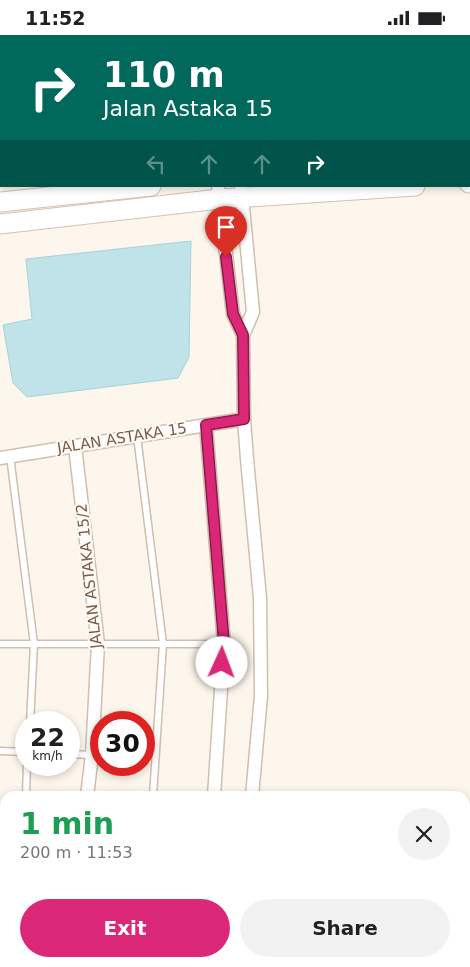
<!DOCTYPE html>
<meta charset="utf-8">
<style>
:root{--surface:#fff;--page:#f2f2f2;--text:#202124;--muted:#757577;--accent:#db2777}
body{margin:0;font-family:"DejaVu Sans",sans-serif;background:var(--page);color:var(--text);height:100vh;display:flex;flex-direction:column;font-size:19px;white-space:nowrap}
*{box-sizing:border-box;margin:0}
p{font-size:16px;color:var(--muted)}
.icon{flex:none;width:28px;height:28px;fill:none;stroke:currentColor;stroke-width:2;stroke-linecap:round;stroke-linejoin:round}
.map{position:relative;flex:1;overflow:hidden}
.drawer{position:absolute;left:0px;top:756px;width:470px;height:176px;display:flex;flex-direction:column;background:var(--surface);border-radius:15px 15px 0 0;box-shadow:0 2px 8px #0003}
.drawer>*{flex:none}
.top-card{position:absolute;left:0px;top:0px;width:470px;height:152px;box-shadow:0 2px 8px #0003;background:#00695c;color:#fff;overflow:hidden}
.speed{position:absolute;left:15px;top:676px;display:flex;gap:10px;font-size:25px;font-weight:700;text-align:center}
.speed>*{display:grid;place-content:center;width:65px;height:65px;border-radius:50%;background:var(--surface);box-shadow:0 2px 8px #0003;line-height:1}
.speed small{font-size:12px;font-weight:400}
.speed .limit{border:8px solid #d22;background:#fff;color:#111}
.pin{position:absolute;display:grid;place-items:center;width:42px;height:42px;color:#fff;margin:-51px -21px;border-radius:50% 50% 50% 0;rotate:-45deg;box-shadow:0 0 5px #0007}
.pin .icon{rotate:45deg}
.me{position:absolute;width:55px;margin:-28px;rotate:2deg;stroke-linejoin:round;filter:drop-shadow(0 0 4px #0008)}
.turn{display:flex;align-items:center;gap:18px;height:105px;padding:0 20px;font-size:22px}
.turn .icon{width:65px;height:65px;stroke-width:2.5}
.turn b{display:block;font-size:35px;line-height:42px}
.lanes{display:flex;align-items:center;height:48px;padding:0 20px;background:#0003;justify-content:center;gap:25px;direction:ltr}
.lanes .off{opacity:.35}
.round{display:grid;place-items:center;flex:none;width:52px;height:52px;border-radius:26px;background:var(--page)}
.overview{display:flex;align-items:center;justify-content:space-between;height:85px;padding:0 20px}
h1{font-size:30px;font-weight:700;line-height:38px;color:#1e9e55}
.action{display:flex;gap:10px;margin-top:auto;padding:10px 20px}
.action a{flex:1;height:58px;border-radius:30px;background:var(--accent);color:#fff;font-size:20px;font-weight:700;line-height:58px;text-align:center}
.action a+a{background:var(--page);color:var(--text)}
.status{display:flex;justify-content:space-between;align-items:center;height:35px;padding:0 25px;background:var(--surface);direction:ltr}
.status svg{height:14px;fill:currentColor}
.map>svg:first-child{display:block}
.water{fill:#bfe3e8;stroke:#a5d3da}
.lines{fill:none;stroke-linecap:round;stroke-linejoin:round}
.lane-casing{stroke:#d1beb0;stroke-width:9}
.street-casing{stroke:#d1beb0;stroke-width:15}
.secondary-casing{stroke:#d6c0b0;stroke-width:21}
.lane{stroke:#fff;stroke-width:6}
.street{stroke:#fff;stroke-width:12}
.secondary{stroke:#fff;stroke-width:19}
.route-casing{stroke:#8e194d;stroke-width:12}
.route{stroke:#db2777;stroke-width:9}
.labels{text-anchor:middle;stroke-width:4.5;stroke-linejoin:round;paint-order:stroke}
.street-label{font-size:15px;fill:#7a5c4d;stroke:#fffaf3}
</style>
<div class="status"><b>11:52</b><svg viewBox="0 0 49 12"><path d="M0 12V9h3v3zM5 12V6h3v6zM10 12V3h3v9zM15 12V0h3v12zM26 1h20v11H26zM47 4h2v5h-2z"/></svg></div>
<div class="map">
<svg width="470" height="932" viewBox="0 0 470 932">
<rect width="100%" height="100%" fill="#fdf6ec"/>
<path class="water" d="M191,206l-2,116 -11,21 -151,19 -14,-14 -10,-58 29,-6 -6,-60z"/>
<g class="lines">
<g class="lane-casing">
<g id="lane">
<path d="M27,0v1"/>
<path d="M298,0v1"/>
<path d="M439,0v1"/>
<path d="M0,74h1"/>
<path d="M137,401l26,208 -10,152"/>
<path d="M10,421l24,188 -4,79"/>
<path d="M0,609h224"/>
<path d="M0,716l26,1"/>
<path d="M69,719l23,1"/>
<path d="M26,761l1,-31"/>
<path d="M0,912l5,1"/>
<path d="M141,932l1,-4"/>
</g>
</g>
<g class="street-casing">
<g id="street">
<path d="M229,0v1"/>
<path d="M366,0v1"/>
<path d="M42,1l8,-1"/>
<path d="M0,8h1"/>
<path d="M469,103h1"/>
<path d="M0,137h1"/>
<path d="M218,151l15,128 10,21"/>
<path d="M241,151l12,126 -10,23 1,84 3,40 13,139 1,98 -9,100"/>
<path d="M206,390l18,219 -10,152"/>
<path d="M75,411l23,198 -6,111 -5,41"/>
<path d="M0,423l244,-39"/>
<path d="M0,850h5"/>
<path d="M76,932v-4"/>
<path d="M205,932v-4"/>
<path d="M238,932v-4"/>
</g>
</g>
<g class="secondary-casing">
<g id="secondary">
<path d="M469,128h1"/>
<path d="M469,148h1"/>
<path d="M0,167l151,-16"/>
<path d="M0,189l219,-25 196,-13"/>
</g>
</g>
<use href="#lane" class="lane"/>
<use href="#street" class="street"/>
<use href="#secondary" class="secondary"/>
</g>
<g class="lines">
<g class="route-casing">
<path id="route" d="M222,628l2,-19 -18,-219 38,-6 -1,-84 -10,-21 -7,-57"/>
</g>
<use href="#route" class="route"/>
</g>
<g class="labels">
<g class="street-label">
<text transform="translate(122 403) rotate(-9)" y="5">JALAN ASTAKA 15</text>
<text transform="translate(89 541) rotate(-96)" y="5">JALAN ASTAKA 15/2</text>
</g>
</g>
</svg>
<div class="speed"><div>22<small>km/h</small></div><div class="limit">30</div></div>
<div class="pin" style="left:226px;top:222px;background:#d93025"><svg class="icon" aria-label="arrive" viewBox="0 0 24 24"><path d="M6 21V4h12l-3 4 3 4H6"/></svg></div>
<svg class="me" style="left:222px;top:628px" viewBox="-20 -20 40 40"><circle r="19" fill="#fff"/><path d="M0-13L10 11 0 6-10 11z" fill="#db2777"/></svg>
<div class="top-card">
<div class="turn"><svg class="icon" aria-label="right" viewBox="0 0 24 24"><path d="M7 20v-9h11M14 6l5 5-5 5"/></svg><div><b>110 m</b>Jalan Astaka 15</div></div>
<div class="lanes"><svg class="icon off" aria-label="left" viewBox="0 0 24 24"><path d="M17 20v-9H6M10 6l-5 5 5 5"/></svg><svg class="icon off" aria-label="ahead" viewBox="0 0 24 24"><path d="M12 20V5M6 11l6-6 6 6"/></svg><svg class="icon off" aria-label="ahead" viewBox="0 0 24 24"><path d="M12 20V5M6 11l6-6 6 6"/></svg><svg class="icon" aria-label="right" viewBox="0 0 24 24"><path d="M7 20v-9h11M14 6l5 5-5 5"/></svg></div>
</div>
<section class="drawer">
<div class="overview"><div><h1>1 min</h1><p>200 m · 11:53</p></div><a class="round"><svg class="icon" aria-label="close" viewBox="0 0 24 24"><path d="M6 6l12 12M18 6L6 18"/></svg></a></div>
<div class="action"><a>Exit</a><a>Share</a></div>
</section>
</div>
